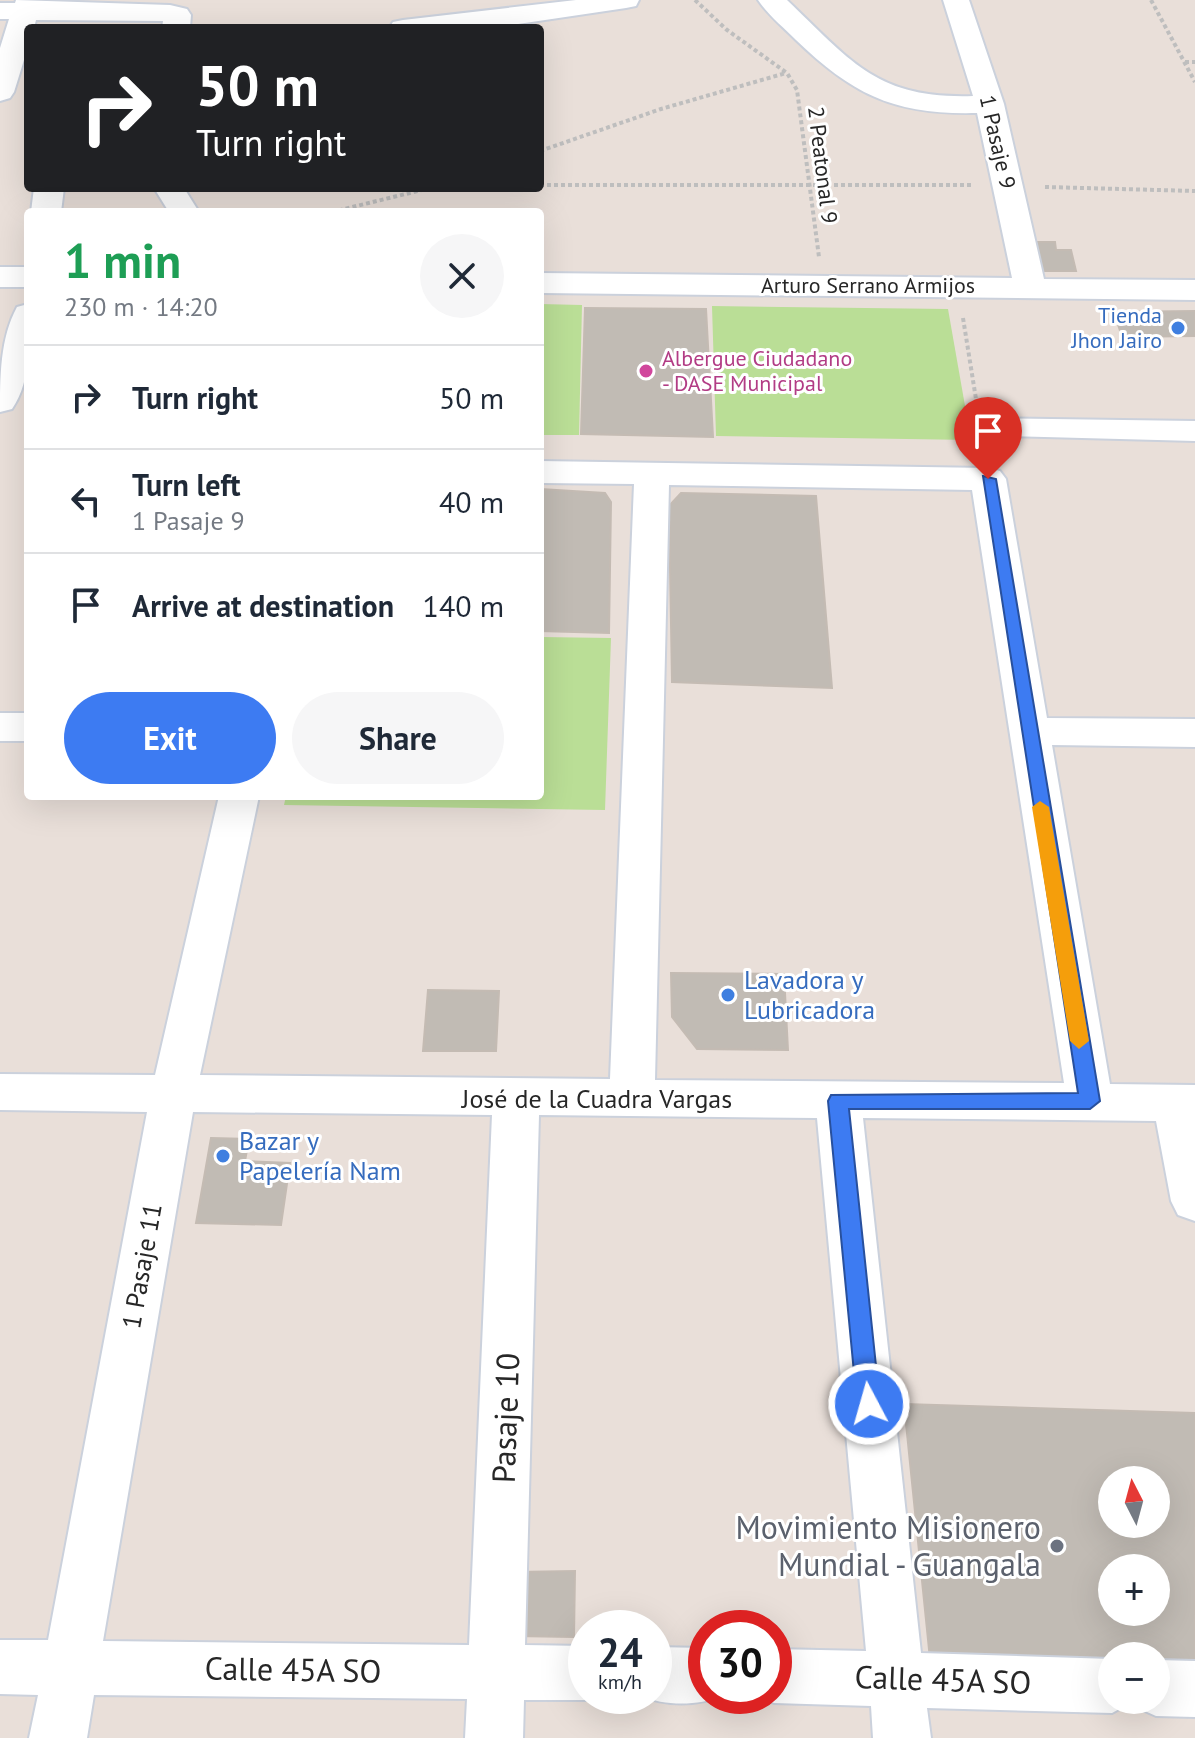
<!DOCTYPE html>
<meta charset="utf-8">
<style>
:root{--surface:#fff;--page:#f6f6f7;--text:#1f2937;--muted:#747a83;--line:#e0e1e3;--accent:#3d7bf2}
body{margin:0;font-family:"PT Sans",sans-serif;background:var(--page);color:var(--text);height:100vh;display:flex;flex-direction:column;font-size:30px;white-space:nowrap}
*{box-sizing:border-box;margin:0}
p{font-size:26px;color:var(--muted)}
.icon{flex:none;width:44px;height:44px;fill:none;stroke:currentColor;stroke-width:2;stroke-linecap:round;stroke-linejoin:round}
.map{position:relative;flex:1;overflow:hidden}
.panel{position:absolute;left:24px;top:208px;width:520px;height:592px;display:flex;flex-direction:column;background:var(--surface);border-radius:8px;box-shadow:0 8px 32px #0002}
.panel>*{flex:none}
.hud{position:absolute;left:24px;top:24px;width:520px;height:168px;border-radius:8px;box-shadow:0 8px 32px #0002;background:#202124;color:#fff;overflow:hidden}
.needle{width:52px;rotate:354deg}
.controls{position:absolute;left:1098px;top:1466px;display:grid;gap:16px}
.controls a{display:grid;place-items:center;width:72px;height:72px;border-radius:50%;background:var(--surface);box-shadow:0 8px 32px #0002;font-size:40px}
.speed{position:absolute;left:568px;top:1610px;display:flex;gap:16px;font-size:40px;font-weight:700;text-align:center}
.speed>*{display:grid;place-content:center;width:104px;height:104px;border-radius:50%;background:var(--surface);box-shadow:0 8px 32px #0002;line-height:1}
.speed small{font-size:20px;font-weight:400}
.speed .limit{border:12px solid #d22;background:#fff;color:#111}
.pin{position:absolute;display:grid;place-items:center;width:68px;height:68px;color:#fff;margin:-82px -34px;border-radius:50% 50% 50% 0;rotate:-45deg;box-shadow:0 0 8px #0007}
.pin .icon{rotate:45deg}
.me{position:absolute;width:88px;margin:-44px;rotate:354deg;stroke-linejoin:round;filter:drop-shadow(0 0 6px #0008)}
.turn{display:flex;align-items:center;gap:28px;height:168px;padding:0 40px;font-size:36px}
.turn .icon{width:104px;height:104px;stroke-width:2.5}
.turn b{display:block;font-size:56px;line-height:68px}
.round{display:grid;place-items:center;flex:none;width:84px;height:84px;border-radius:42px;background:var(--page)}
.summary{display:flex;align-items:center;justify-content:space-between;height:136px;padding:0 40px}
h1{font-size:48px;font-weight:700;line-height:60px;color:#1e9e55}
.button{display:flex;gap:16px;margin-top:auto;padding:16px 40px}
.button a{flex:1;height:92px;border-radius:48px;background:var(--accent);color:#fff;font-size:32px;font-weight:700;line-height:92px;text-align:center}
.button a+a{background:var(--page);color:var(--text)}
ul{padding:0;list-style:none}
li{display:flex;align-items:center;gap:24px;height:104px;padding:0 40px;border-top:2px solid var(--line)}
li div{flex:1}
li b{display:block;font-size:30px}
li em{font-style:normal}
.map>svg:first-child{display:block}
.green{fill:#bade96}
.building{fill:#c1bbb4;stroke:#c4bbb3;stroke-width:2;fill-rule:evenodd}
.lines{fill:none;stroke-linecap:round;stroke-linejoin:round}
.street-casing{stroke:#cbd1dc;stroke-width:4}
.path{stroke:#bebebe;stroke-width:4;stroke-dasharray:4 3;stroke-linecap:butt}
.street{fill:#fff;fill-rule:evenodd}
.route{fill:#3d7bf2;stroke:#28509d;stroke-width:2}
.slow{fill:#f59e0b}
.shop-dot{fill:#3f7fe0;stroke:#fff;stroke-width:3}
.hotel-dot{fill:#d1479c;stroke:#fff;stroke-width:3}
.worship-dot{fill:#6b7280;stroke:#fff;stroke-width:3}
.labels{text-anchor:middle;stroke-width:6;stroke-linejoin:round;paint-order:stroke}
.far-street-label{font-size:22px;fill:#272727;stroke:#fff}
.far-shop-label{font-size:22px;fill:#366cbe;stroke:#fff;text-anchor:end}
.far-hotel-label{font-size:22px;fill:#b23c85;stroke:#fff;text-anchor:start}
.shop-label{font-size:26px;fill:#366cbe;stroke:#fff;text-anchor:start}
.street-label{font-size:26px;fill:#272727;stroke:#fff}
.near-street-label{font-size:32px;fill:#272727;stroke:#fff}
.near-worship-label{font-size:32px;fill:#5b616d;stroke:#fff;text-anchor:end}
</style>
<div class="map">
<svg width="1195" height="1738" viewBox="0 0 1195 1738">
<rect width="100%" height="100%" fill="#e9dfd9"/>
<g class="green">
<path d="M540,304l42,1 -3,130h-39z"/>
<path d="M712,306l236,3 23,131 -255,-4z"/>
<path d="M540,637l71,1 -6,172 -321,-5 2,-9h254z"/>
</g>
<g class="building">
<path d="M1031,242h24l1,8h15l5,21h-38z"/>
<path d="M585,308l121,1 7,128 -132,-3z"/>
<path d="M1195,311v25l-73,1 -8,-25z"/>
<path d="M540,489l65,4 6,9 -2,131 -69,-2z"/>
<path d="M681,493l135,3 16,192 -160,-6 -3,-176z"/>
<path d="M671,973l113,1 4,76 -91,-1 -25,-32z"/>
<path d="M428,990l71,1 -3,60h-73z"/>
<path d="M211,1138l38,1 -4,22 45,2 -9,62 -85,-2z"/>
<path d="M904,1404l291,9v259l-39,-2v-14h-44v12l-182,-9zM1112,1480h44v44h-44zM1112,1568h44v44h-44z"/>
<path d="M575,1571l-1,66 -59,-1 1,-64z"/>
</g>
<g class="lines">
<g class="street-casing">
<g id="street">
<path d="M16,0l154,5 17,4 4,6 -1,13h-28l1,-7 -127,-1 -2,8h-6v19l-14,45 -4,6 -10,3v-53l9,-29h-9v-16h15z"/>
<path d="M576,0h63l-3,6 -10,2 -135,20h-102l4,-6 10,-2z"/>
<path d="M758,0h29c65,62 90,99 186,96l-30,-96h26l35,104 40,175 151,1v20l-655,-7v-20l472,5 -35,-165c-81,2 -123,-17 -181,-73 -13,-13 -28,-25 -38,-40z"/>
<path d="M34,188h30l-3,24h-30z"/>
<path d="M154,188h30l15,24h-30z"/>
<rect x="0" y="267" width="28" height="20"/>
<path d="M28,304c0,35 5,75 -16,105l-12,3c0,-35 0,-74 17,-105z"/>
<path d="M980,418l215,3v20l-227,-6 -5,-7 5,-7z"/>
<path d="M540,461l448,7 12,3 6,8 41,239 148,1v28l-143,-2 58,339 85,1v136l-17,-6 -7,-14 -15,-80 -293,-3 58,535 191,6v41h44v-40l39,1v56l-39,-1 -20,-9 -2,-6 -22,12 -185,-5 4,30h-58l-2,-32 -97,-3 -18,-7h18v-47l92,2 -49,-533 -278,-3 -14,530 61,1v50h11l-11,4h-62l-1,38h-58l2,-39 -373,-4 -7,43h-58l9,-43 -38,-1v-54h48l99,-528 -147,-2v-36l155,1 64,-279h40l-59,279 410,4 24,-595 -94,-1zM669,485l303,5 92,593 -409,-3zM193,1112l299,3 -23,530 -366,-4z"/>
<rect x="0" y="713" width="28" height="28"/>
<path d="M654,1647l52,1v48h16c-24,10 -57,10 -81,0h13z"/>
</g>
</g>
<g class="path">
<path d="M695,0l32,30 60,43 10,17 22,167"/>
<path d="M1151,0l44,82"/>
<path d="M1185,62h10"/>
<path d="M540,151l121,-42 125,-36"/>
<path d="M540,185h431"/>
<path d="M1045,187l150,4"/>
<path d="M332,212l98,-24"/>
<path d="M963,318l13,81"/>
</g>
<use href="#street" class="street"/>
</g>
<path class="route" d="M983,476l13,3 104,622 -10,8h-241l31,295 -4,7 -7,3 -8,-3 -4,-7 -29,-303 3,-6 247,-2z"/>
<path class="slow" d="M1040,801l9,6 40,234 -10,8 -9,-8 -38,-234z"/>
<g class="shop-dot">
<circle cx="1178" cy="328" r="8"/>
<circle cx="728" cy="995" r="8"/>
<circle cx="223" cy="1156" r="8"/>
</g>
<circle class="hotel-dot" cx="646" cy="371" r="8"/>
<circle class="worship-dot" cx="1057" cy="1546" r="8"/>
<g class="labels">
<g class="far-street-label">
<text transform="translate(998 142) rotate(77)" y="8">1 Pasaje 9</text>
<text transform="translate(823 165) rotate(83)" y="8">2 Peatonal 9</text>
<text x="868" y="293">Arturo Serrano Armijos</text>
</g>
<g class="far-shop-label">
<text x="1162" y="323">Tienda<tspan x="1162" dy="25">Jhon Jairo</tspan></text>
</g>
<g class="far-hotel-label">
<text x="662" y="366">Albergue Ciudadano<tspan x="662" dy="25">- DASE Municipal</tspan></text>
</g>
<g class="shop-label">
<text x="744" y="989">Lavadora y<tspan x="744" dy="30">Lubricadora</tspan></text>
<text x="239" y="1150">Bazar y<tspan x="239" dy="30">Papelería Nam</tspan></text>
</g>
<g class="street-label">
<text x="597" y="1108">José de la Cuadra Vargas</text>
<text transform="translate(142 1266) rotate(-80)" y="9">1 Pasaje 11</text>
</g>
<g class="near-street-label">
<text transform="translate(506 1418) rotate(-88)" y="11">Pasaje 10</text>
<text transform="translate(293 1670) rotate(1)" y="11">Calle 45A SO</text>
<text transform="translate(943 1680) rotate(2)" y="11">Calle 45A SO</text>
</g>
<g class="near-worship-label">
<text x="1041" y="1539">Movimiento Misionero<tspan x="1041" dy="37">Mundial - Guangala</tspan></text>
</g>
</g>
</svg>
<div class="controls">
<a><svg class="needle" viewBox="-14 -14 28 28"><path d="M0-13l5 13h-10z" fill="#e53935"/><path d="M0 13l5-13h-10z" fill="#747a83"/></svg></a>
<a>+</a>
<a>−</a>
</div>
<div class="speed"><div>24<small>km/h</small></div><div class="limit">30</div></div>
<div class="pin" style="left:988px;top:479px;background:#d93025"><svg class="icon" aria-label="arrive" viewBox="0 0 24 24"><path d="M6 21V4h12l-3 4 3 4H6"/></svg></div>
<svg class="me" style="left:869px;top:1404px" viewBox="-20 -20 40 40"><circle r="17" fill="#3d7bf2" stroke="#fff" stroke-width="3"/><path d="M0-11L8 9 0 5-8 9z" fill="#fff"/></svg>
<div class="hud">
<div class="turn"><svg class="icon" aria-label="right" viewBox="0 0 24 24"><path d="M7 20v-9h11M14 6l5 5-5 5"/></svg><div><b>50 m</b>Turn right</div></div>
</div>
<section class="panel">
<div class="summary"><div><h1>1 min</h1><p>230 m · 14:20</p></div><a class="round"><svg class="icon" aria-label="close" viewBox="0 0 24 24"><path d="M6 6l12 12M18 6L6 18"/></svg></a></div>
<ul>
<li><svg class="icon" aria-label="right" viewBox="0 0 24 24"><path d="M7 20v-9h11M14 6l5 5-5 5"/></svg><div><b>Turn right</b></div><em>50 m</em></li>
<li><svg class="icon" aria-label="left" viewBox="0 0 24 24"><path d="M17 20v-9H6M10 6l-5 5 5 5"/></svg><div><b>Turn left</b><p>1 Pasaje 9</p></div><em>40 m</em></li>
<li><svg class="icon" aria-label="arrive" viewBox="0 0 24 24"><path d="M6 21V4h12l-3 4 3 4H6"/></svg><div><b>Arrive at destination</b></div><em>140 m</em></li>
</ul>
<div class="button"><a>Exit</a><a>Share</a></div>
</section>
</div>
